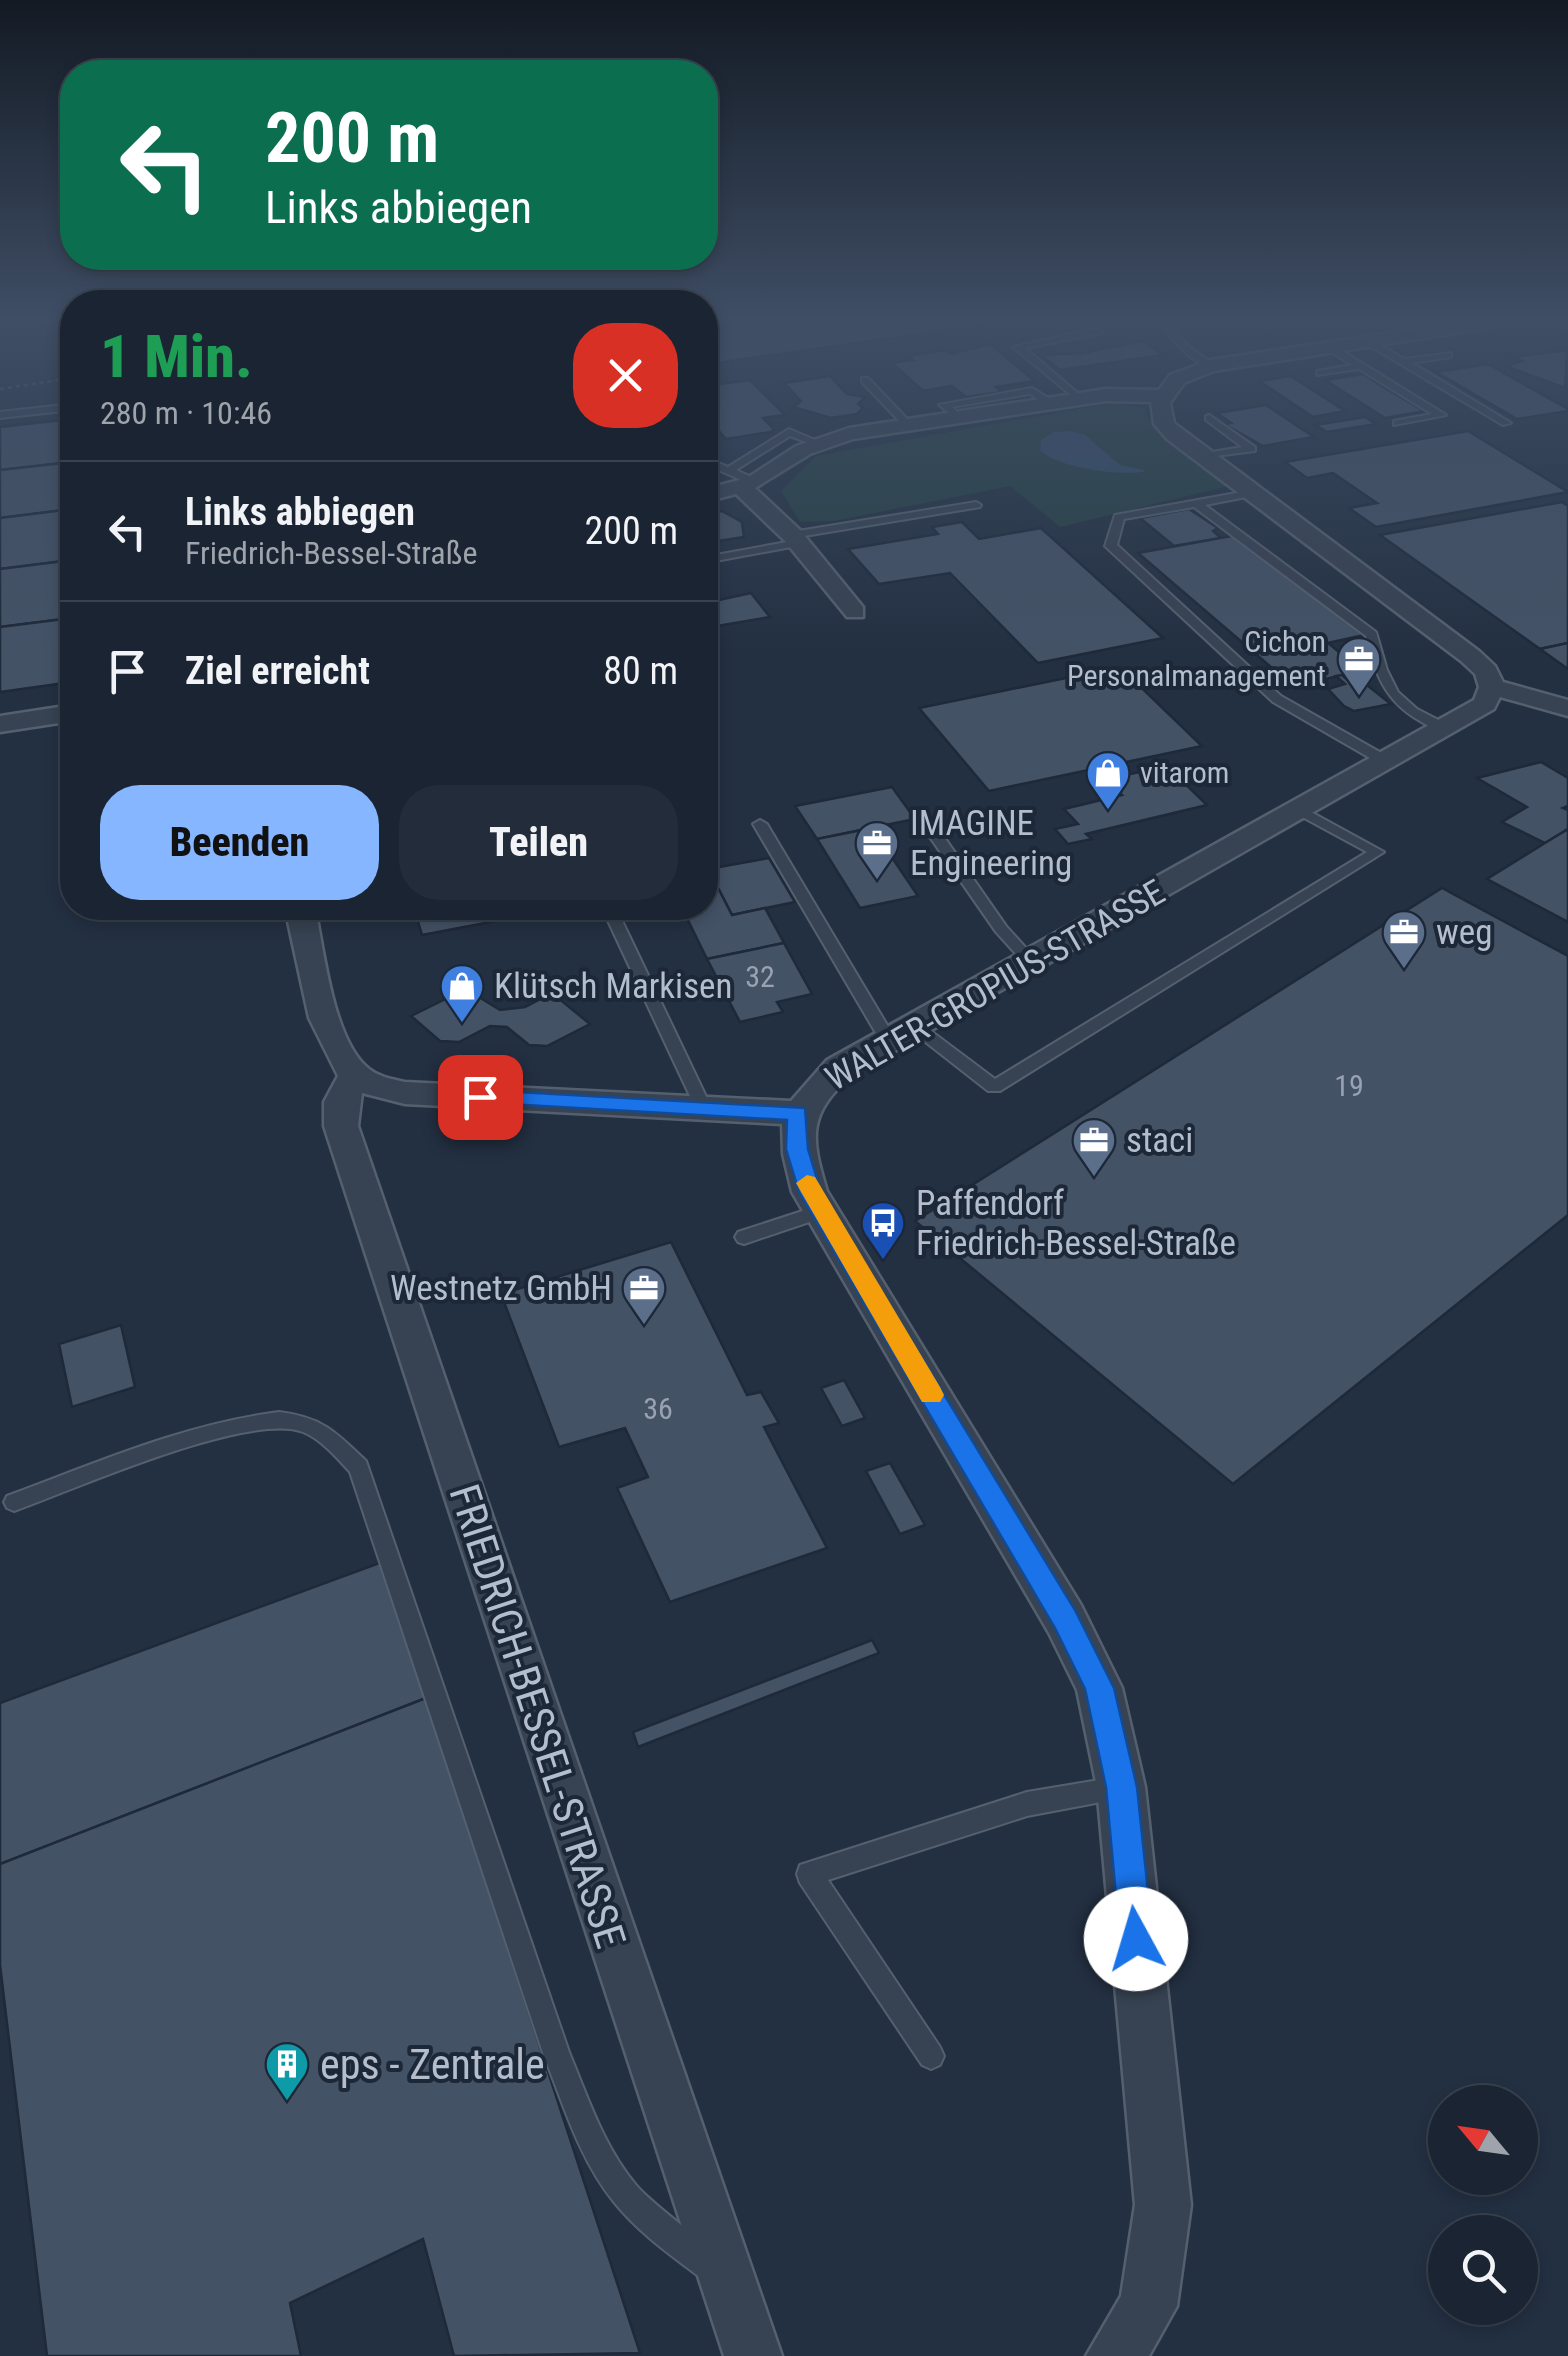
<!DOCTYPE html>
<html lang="de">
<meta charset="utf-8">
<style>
:root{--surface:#1a2432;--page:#232c3a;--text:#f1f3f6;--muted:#9fa4ac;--line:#38414d;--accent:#86b6ff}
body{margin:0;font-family:"Roboto Condensed",sans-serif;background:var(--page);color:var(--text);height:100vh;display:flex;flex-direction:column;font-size:38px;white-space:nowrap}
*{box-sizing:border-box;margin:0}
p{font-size:32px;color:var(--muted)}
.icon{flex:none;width:55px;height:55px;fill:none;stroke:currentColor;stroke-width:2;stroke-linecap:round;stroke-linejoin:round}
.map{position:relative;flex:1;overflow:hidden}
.details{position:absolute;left:60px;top:290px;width:658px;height:630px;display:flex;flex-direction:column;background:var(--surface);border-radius:40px;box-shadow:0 5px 15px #0003,0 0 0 2px var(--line)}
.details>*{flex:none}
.guide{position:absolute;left:60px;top:60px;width:658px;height:210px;border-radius:40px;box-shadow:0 5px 15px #0003,0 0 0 2px var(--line);background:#0b6e4f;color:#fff;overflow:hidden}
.needle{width:65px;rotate:299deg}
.controls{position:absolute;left:1428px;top:2085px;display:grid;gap:20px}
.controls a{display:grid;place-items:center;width:110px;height:110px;border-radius:50%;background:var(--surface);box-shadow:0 5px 15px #0003,0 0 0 2px var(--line);font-size:50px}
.pin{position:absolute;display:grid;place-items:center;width:85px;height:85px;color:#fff;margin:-42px;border-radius:20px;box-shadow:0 5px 15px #0006}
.me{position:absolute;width:110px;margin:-55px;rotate:354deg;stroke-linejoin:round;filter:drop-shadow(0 0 8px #0008)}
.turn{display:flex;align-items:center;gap:35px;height:210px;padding:0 40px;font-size:45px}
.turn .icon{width:130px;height:130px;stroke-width:2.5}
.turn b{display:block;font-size:70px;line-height:85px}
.round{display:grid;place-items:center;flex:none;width:105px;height:105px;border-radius:40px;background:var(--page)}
.summary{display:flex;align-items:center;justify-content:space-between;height:170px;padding:0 40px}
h1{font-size:60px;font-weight:800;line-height:75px;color:#1e9e55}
.action{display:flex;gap:20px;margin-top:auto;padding:20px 40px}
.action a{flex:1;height:115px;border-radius:40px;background:var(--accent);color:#111;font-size:40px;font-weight:800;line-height:115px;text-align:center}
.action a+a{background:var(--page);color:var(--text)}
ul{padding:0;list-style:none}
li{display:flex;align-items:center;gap:30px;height:140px;padding:0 40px;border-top:2px solid var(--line)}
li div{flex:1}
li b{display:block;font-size:38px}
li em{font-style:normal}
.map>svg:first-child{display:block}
.green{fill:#254043}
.water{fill:#354c6a}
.building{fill:#445266;stroke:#1e2939;stroke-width:2.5}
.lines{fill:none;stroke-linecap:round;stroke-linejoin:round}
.lane-casing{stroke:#55606f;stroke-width:4}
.street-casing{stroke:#55606f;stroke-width:5}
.path{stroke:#435d60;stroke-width:2.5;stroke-dasharray:4 4;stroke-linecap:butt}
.lane{fill:#374252;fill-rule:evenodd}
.street{fill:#374252;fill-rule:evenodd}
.route{fill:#1a73e8;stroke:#114b97;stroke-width:2.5}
.slow{fill:#f59e0b}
.labels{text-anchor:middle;stroke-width:8;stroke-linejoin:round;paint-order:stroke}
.far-poi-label{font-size:30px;fill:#b4bdcc;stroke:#1c2737;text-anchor:end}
.number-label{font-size:30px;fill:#98a2b2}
.poi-label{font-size:35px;fill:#b4bdcc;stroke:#1c2737;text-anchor:start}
.street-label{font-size:35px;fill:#b4bdcc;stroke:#1c2737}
.near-street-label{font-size:42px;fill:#b4bdcc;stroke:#1c2737}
.near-poi-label{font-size:42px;fill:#b4bdcc;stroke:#1c2737;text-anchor:start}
</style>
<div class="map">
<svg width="1568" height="2356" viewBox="0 0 1568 2356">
<rect width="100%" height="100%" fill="#233042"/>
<path class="green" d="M1113,403l32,5 4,13 79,65 -168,41 -50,-41 -176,35 -34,1 -19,-31 35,-35z"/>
<path class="water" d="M1071,431l14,4 35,30 27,6c-24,6 -90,-3 -107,-21l1,-10 13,-8z"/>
<g class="building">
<path d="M742,323h256l-289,41 -4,-36z"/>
<path d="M1143,341l20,14 -103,15 -19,-15 42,-2z"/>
<path d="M990,344l45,37 -39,6 6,5 -36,5 -14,-11 -29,5 -31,-28 21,-3 -5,-4 38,-6 5,4z"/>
<path d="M1567,350l-2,38 -59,-22 16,-5 -9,-4z"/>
<path d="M1488,364l80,45v2l-51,8 -81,-47z"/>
<path d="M1363,374l17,11 44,26 -39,7 -60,-38z"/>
<path d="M830,376l17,18 18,3 -7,7 5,4 -6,6 -26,4 -38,-11 8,-6 -17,-18z"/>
<path d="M1291,376l54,35 -32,6 -54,-36z"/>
<path d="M750,380l35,35 -22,3 11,11 -3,3 -45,7 -12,-14 -9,1v-40z"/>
<path d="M1266,405l48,32 -51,9 -39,-22 7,-1 -14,-10z"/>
<path d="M1365,417l11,7 -49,8 -12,-7z"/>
<path d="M72,419v43l-72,8v-43z"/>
<path d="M1468,431l100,61 -192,35 -27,-19 28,-5 -44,-30 -26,5 -22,-16z"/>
<path d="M72,462v47l-72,9v-48z"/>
<path d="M1562,502l6,4v137l-28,6 -160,-114z"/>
<path d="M72,509v51l-72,9v-51z"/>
<path d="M1189,509l29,19 -5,3 8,7 -47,8 -34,-28z"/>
<path d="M722,511l20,11 2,15 -39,6v-30z"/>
<path d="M962,522l17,17 62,-11 122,110 -125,25 -88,-90 -71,11 -31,-35 90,-15 -6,-7z"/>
<path d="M1237,535l127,100 -36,8 34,28 -69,15 -155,-133z"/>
<path d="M72,560v58l-72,9v-58z"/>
<path d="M751,593l19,24 -64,11 8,12 -9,1v-38z"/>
<path d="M72,618v64l-72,10v-65z"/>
<path d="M1568,643v26l-28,-20z"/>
<path d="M1120,667l82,79 -213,45 -70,-83z"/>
<path d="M1342,675l10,9 11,-2 28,22 -37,7 -10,-5 -16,-17 17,-5 -9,-8z"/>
<path d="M1541,762l27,16v28l-5,2 5,2v19l-23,14 -43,-21 25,-15 -50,-29z"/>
<path d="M1167,766l40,39 -121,29 6,5 -24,5 -13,-15 23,-5 -14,-15 58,-14 -15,-16z"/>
<path d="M892,787l23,32 -98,20 -22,-33z"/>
<path d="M872,828l46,68 -58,12 -43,-69z"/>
<path d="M1568,829v93l-81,-43 58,-36z"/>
<path d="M769,858l26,44 -63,13 -24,-46z"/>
<path d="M714,880l18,35 33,-7 19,35 -77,16 -25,-51h23v-26z"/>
<path d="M1442,888l126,68v259l-335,269 -318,-263z"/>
<path d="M414,908h150l-142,27z"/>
<path d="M784,943l28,51 -35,8 6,10 -43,10 -33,-63z"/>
<path d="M466,989l34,21 25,-3 27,-14 38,31 -43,22 -18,-1 -22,-18 -17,-1 -31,16 -19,-1 -29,-25z"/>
<path d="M671,1242l76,153 14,-3 18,31 -15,4 63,121 -157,54 -53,-114 31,-11 -23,-49 -66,19 -58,-153z"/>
<path d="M121,1325l14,62 -63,20 -13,-63z"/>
<path d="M844,1380l21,38 -23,8 -21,-38z"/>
<path d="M890,1463l35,62 -25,9 -34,-63z"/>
<path d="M382,1562l44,136 -426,166v-161z"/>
<path d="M872,1640l7,13 -241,94 -5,-15z"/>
<path d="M426,1698l214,655 -186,3 -31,-117 -133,64 11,53h-254l-47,-391v-101z"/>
</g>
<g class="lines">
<g class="lane-casing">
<g id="lane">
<path d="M1161,323h8l18,22 26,19v4c-22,-4 -40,-27 -52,-45z"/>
<path d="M1559,323h9v5l-8,-3z"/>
<path d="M1100,328l3,5 -78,15 56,48 2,2 -5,3 -65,-54z"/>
<path d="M1366,337l38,22 47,-6v4l-39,6 99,60 -8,2 -140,-83z"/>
<path d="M1325,344h6l115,71 -52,10v-4l38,-7 -73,-45 -42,6v-4l35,-6 -27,-17z"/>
<path d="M862,378h6l43,45v4h-6l-43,-45z"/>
<path d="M1032,388l21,13v4h-6l-17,-11 -78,13 11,10 -5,3 -19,-15z"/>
<path d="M72,404v6l-72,8v-6z"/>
<path d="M1209,415l46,32v4l-55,7v-4l42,-7 -36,-27v-4z"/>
<path d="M789,429l33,14 -5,3 -27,-10 -54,34 22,10v4h-8l-45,-20v-7l23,10z"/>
<path d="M1253,490l4,1v4l-52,10 171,127 11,38 11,22 19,17 33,17v6c-11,0 -20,-5 -30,-11 -35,-20 -45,-47 -54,-85l-172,-129 -70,12 -7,26 164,151 111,63v6h-10l-109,-63 -168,-156 10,-31z"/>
<path d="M976,502l5,3 -1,2 -188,31 -5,-3 5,-3z"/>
<path d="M798,540l6,3 -2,2 -97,18v-6z"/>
<path d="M1300,806l84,46 -384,239h-12l-83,-65 8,-5 6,1 76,57 372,-227 -72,-39v-6z"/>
<path d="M760,820l7,4 129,216 -2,4 -6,1 -8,-5 -127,-216z"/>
<path d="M930,823l5,1 71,102 29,32 3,3 -3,3h-10l-29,-32 -73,-105z"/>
<path d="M602,908h14l96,201 -2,4h-12l-2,-4z"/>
<path d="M821,1205l6,1 3,5 -3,5 -83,28 -6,-2 -3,-5 3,-5z"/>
<path d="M279,1412c43,5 57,20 87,49l203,591c19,46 35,95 67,133 19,23 77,60 85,80l-4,10 -10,4 -10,-4c-29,-22 -60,-44 -83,-73 -35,-43 -51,-99 -71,-149l-193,-581c-13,-14 -29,-33 -47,-40 -54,-21 -230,58 -289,79l-7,-3 -3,-6 3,-6c89,-33 177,-72 272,-84z"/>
<path d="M1117,1777l8,3 4,8 -4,8 -8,3 -90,17 -199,64 112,167 4,9 -4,9 -9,4 -9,-4 -122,-182 -3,-9 3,-9 227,-73z"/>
</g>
</g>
<g class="street-casing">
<g id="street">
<path d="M1455,323h42l-9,5 -274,43 -30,12 -14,20 4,20 305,228 16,15 8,16 65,18v16l-68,-19 -6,12 -643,367c-44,39 -40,62 -24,115l254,414 41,83 23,99 46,418 -14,101 -28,50h-63l35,-60 14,-91 -38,-418 -20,-97 -28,-57 -257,-441 -9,-38 -1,-30 -377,-20 -43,-11 -4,33 424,1230h-58l-400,-1230v-24l14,-26 -29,-58 -24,-110h30c9,42 18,133 54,161 10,8 23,10 36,13l386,19 36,-41 647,-360 5,-13 -4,-13 -14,-13 -294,-222 -13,-15 -3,-22 -45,-1 -253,38 -43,15 -55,34 45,42 63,77v10h-16l-63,-77 -48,-46 -31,8v-13l42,-11 49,-32 53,-18 257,-39 53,1 11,-15 40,-15z"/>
<path d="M72,705v16l-72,11v-16z"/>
</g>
</g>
<path class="path" d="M0,389l72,-11"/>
<use href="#lane" class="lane"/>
<use href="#street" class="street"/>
</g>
<linearGradient id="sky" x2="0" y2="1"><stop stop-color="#131a24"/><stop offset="0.49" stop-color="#3f4e65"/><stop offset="1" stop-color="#3f4e65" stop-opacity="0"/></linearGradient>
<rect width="1568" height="653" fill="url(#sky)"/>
<path class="route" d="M480,1090l325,18 3,41 13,43 254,418 39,78 23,99 16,152 -5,12 -12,4 -11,-4 -5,-12 -14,-152 -21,-98 -30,-61 -256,-436 -13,-43 1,-29 -315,-18 -3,-5z"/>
<path class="slow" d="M807,1175l8,2 125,210 4,8 -4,7h-18l-126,-219z"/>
<defs>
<g id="office-pin" transform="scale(2.25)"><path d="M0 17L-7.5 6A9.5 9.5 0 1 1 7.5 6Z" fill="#5c6f8a" stroke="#1c2737"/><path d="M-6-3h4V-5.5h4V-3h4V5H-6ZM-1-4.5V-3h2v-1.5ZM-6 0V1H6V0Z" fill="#fff"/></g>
<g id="shop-pin" transform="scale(2.25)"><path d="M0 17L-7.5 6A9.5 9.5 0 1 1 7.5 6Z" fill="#3f7fe0" stroke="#1c2737"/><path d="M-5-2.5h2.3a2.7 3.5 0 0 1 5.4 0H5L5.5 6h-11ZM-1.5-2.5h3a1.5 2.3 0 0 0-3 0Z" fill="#fff"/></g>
<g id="bus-pin" transform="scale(2.25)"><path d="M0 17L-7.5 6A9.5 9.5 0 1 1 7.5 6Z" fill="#1a4fb4" stroke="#1c2737"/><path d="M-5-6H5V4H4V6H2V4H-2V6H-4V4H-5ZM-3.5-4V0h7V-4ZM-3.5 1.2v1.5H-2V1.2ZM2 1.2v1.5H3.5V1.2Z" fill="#fff"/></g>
<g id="building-pin" transform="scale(2.25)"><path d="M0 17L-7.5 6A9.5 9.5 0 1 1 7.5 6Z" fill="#0f9aa8" stroke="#1c2737"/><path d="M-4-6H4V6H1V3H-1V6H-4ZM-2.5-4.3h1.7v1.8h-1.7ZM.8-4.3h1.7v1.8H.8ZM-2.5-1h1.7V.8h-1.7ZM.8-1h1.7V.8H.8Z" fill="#fff"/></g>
</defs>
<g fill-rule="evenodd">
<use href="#office-pin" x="1359" y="659"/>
<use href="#shop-pin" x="1108" y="773"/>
<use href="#office-pin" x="877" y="843"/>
<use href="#office-pin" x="1404" y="932"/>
<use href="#shop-pin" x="462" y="986"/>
<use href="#office-pin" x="1094" y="1140"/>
<use href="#bus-pin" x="883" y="1223"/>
<use href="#office-pin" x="644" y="1288"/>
<use href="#building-pin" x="287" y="2064"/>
</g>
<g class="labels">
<g class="far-poi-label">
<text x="1326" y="652">Cichon<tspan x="1326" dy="34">Personalmanagement</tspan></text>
<text x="1140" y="783" text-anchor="start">vitarom</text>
</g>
<g class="number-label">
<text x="760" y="987">32</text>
<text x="1349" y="1096">19</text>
<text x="658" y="1419">36</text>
</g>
<g class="poi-label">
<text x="910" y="835">IMAGINE<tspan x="910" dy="40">Engineering</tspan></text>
<text x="1436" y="944">weg</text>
<text x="494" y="998">Klütsch Markisen</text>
<text x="1126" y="1152">staci</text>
<text x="916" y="1215">Paffendorf<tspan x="916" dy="40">Friedrich-Bessel-Straße</tspan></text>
<text x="612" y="1300" text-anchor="end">Westnetz GmbH</text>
</g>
<g class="street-label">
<text transform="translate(995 985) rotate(-30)" y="12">WALTER-GROPIUS-STRASSE</text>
</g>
<g class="near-street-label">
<text transform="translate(538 1716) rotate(72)" y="15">FRIEDRICH-BESSEL-STRASSE</text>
</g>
<g class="near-poi-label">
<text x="320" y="2079">eps - Zentrale</text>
</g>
</g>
</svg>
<div class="controls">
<a><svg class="needle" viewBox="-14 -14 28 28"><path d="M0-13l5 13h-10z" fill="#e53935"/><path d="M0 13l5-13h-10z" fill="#9fa4ac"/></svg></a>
<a><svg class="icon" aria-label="search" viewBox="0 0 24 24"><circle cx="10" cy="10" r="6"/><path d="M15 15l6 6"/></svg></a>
</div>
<div class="pin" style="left:480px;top:1097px;background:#d93025"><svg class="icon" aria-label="arrive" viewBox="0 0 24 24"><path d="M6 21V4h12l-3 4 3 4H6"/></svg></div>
<svg class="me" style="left:1136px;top:1939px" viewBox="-20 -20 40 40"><circle r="19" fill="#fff"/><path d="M0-13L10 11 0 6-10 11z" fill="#1a73e8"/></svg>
<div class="guide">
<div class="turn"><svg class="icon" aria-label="left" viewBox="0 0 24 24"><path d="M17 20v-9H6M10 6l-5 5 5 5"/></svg><div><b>200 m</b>Links abbiegen</div></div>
</div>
<section class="details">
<div class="summary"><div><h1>1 Min.</h1><p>280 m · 10:46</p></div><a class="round" style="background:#d93025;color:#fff"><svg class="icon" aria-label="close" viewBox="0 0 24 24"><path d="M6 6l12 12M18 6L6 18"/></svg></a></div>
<ul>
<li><svg class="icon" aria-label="left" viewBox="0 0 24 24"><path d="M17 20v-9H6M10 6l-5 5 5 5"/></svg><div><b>Links abbiegen</b><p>Friedrich-Bessel-Straße</p></div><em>200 m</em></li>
<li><svg class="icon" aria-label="arrive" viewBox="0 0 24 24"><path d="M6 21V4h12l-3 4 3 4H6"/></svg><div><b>Ziel erreicht</b></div><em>80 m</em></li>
</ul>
<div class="action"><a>Beenden</a><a>Teilen</a></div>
</section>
</div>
